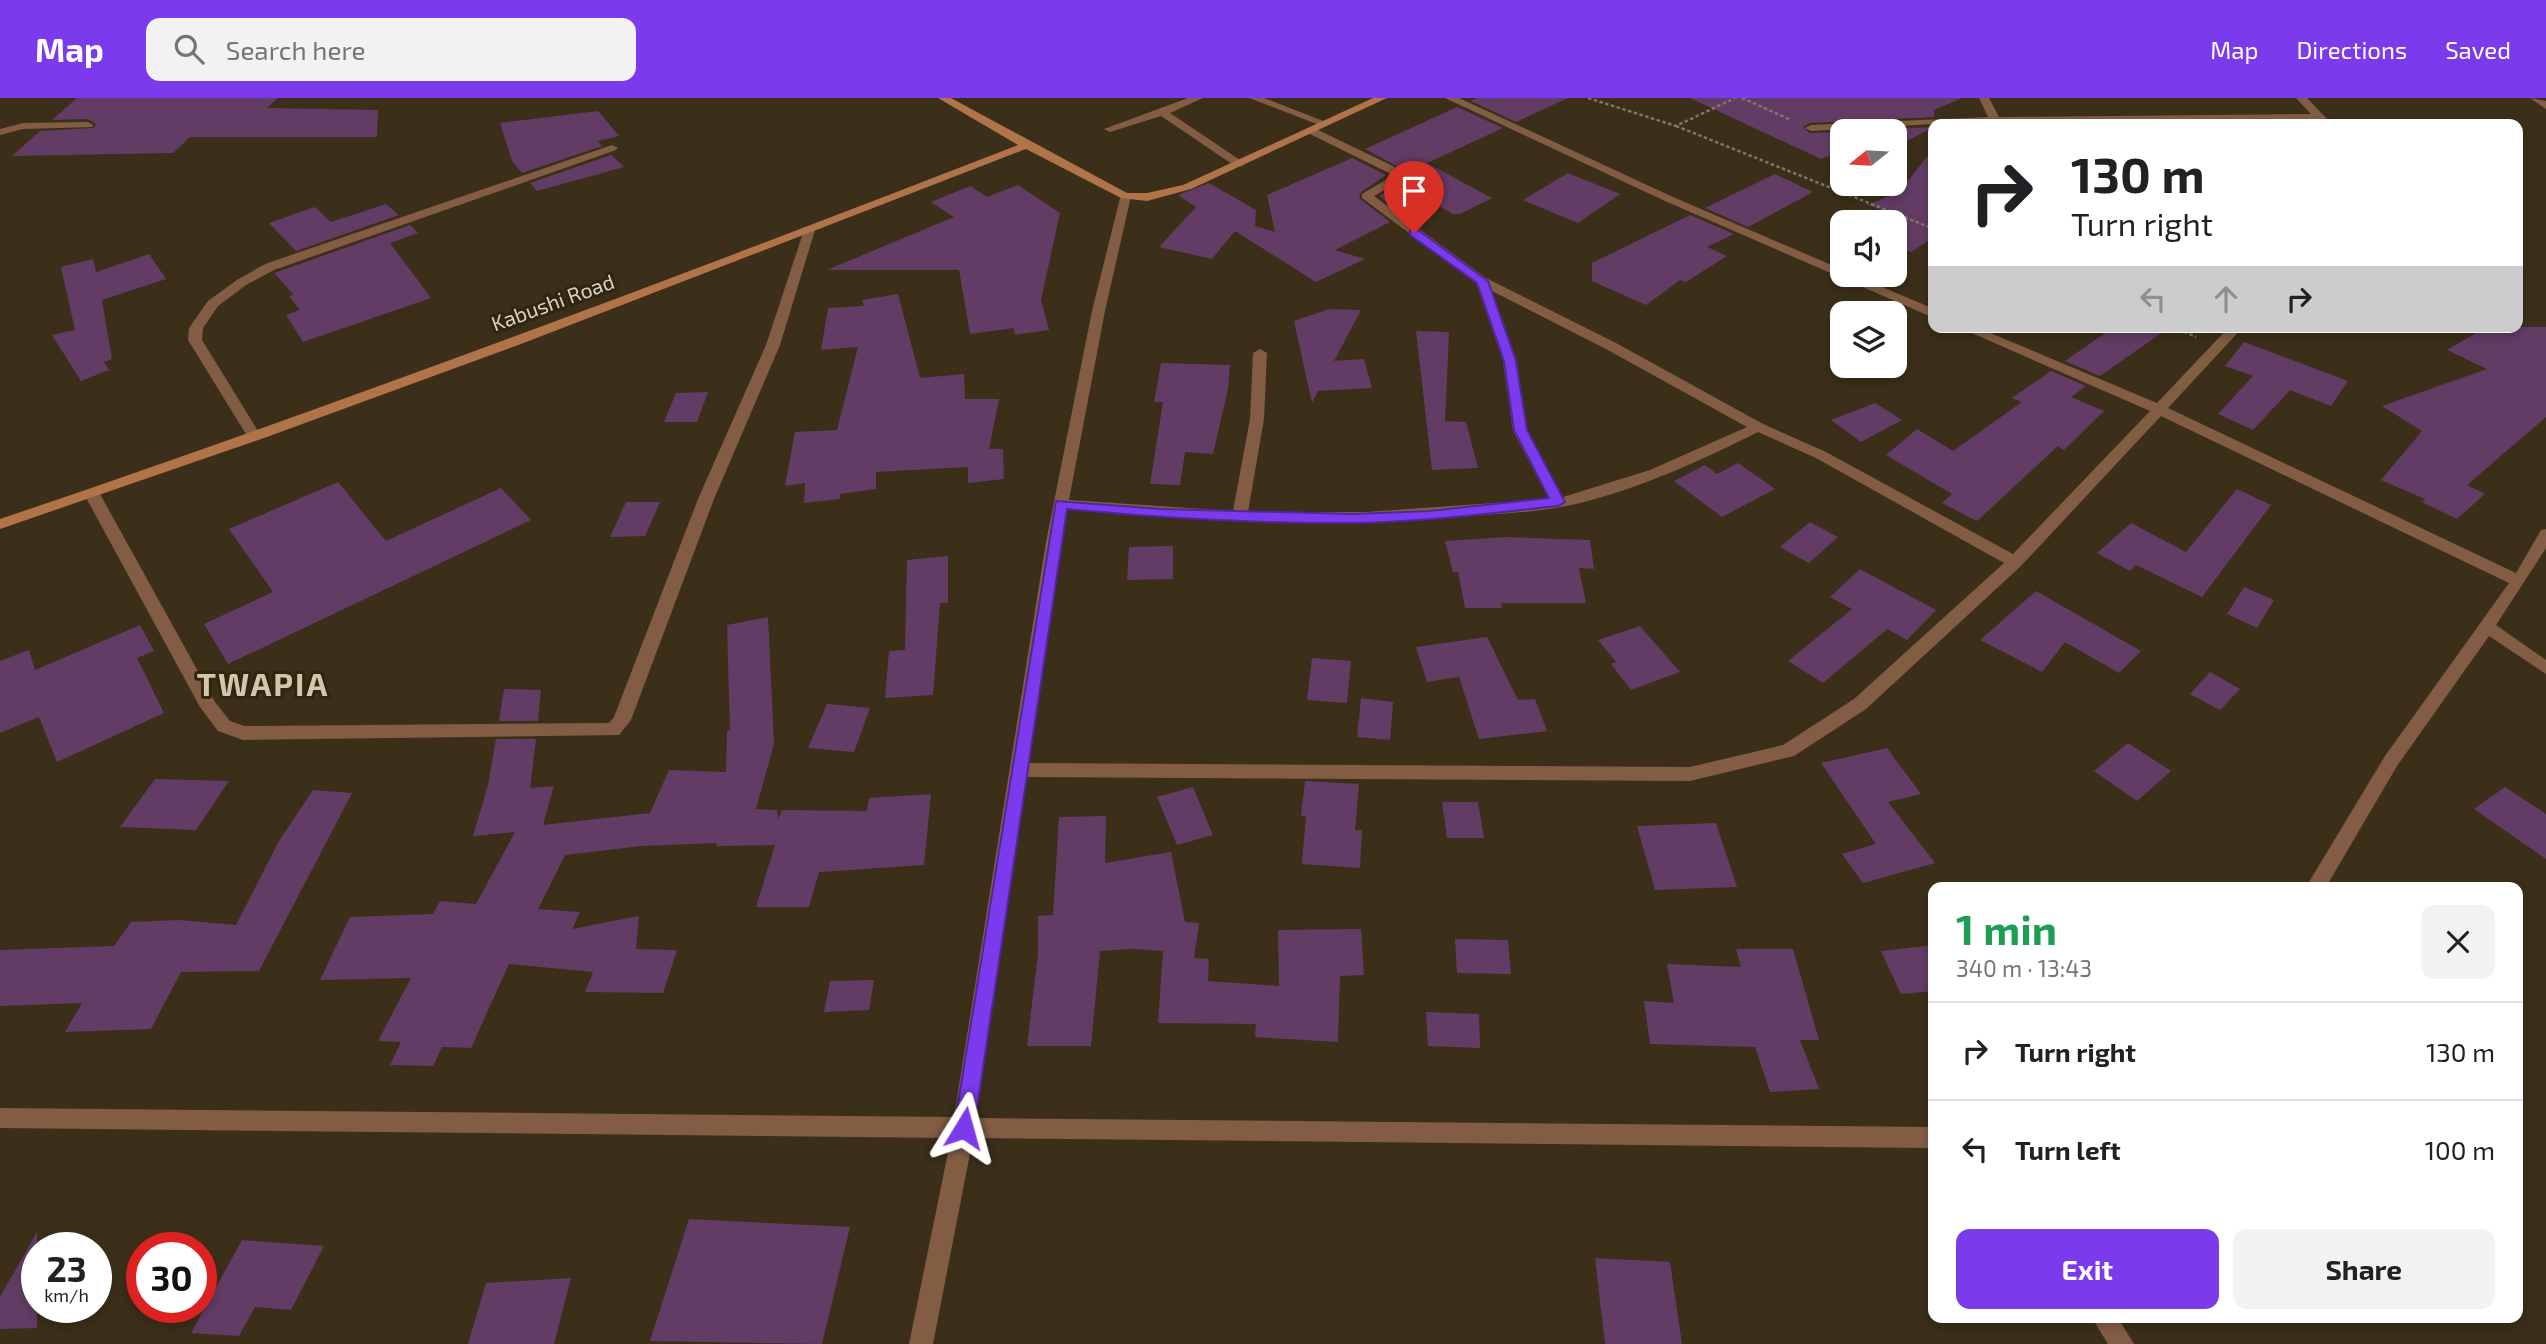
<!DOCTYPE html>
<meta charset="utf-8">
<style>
:root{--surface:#fff;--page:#f2f2f2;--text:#202124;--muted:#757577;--line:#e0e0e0;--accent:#7c3aed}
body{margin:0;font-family:"Exo 2",sans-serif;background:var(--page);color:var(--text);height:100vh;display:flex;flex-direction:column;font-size:26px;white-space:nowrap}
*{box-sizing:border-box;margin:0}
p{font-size:23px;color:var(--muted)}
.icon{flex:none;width:38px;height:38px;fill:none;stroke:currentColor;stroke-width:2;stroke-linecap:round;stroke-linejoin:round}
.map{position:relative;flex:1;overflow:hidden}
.panel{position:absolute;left:1928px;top:784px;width:595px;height:441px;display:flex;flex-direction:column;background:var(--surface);border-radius:14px;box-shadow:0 4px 10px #0003}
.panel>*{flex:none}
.banner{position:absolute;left:1928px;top:21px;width:595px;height:214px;border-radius:14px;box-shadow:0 4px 10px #0003;background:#fff;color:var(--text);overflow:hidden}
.needle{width:46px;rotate:252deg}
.tools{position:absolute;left:1830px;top:21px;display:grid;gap:14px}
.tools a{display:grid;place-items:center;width:77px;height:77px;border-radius:14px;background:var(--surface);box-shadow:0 4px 10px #0003;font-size:35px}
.speed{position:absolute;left:21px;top:1134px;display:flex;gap:14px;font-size:35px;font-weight:700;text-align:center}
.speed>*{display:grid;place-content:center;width:91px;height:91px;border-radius:50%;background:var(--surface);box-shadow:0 4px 10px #0003;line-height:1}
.speed small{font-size:18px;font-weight:400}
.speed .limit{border:10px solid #d22;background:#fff;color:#111}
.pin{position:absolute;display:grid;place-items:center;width:60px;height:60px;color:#fff;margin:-72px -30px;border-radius:50% 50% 50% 0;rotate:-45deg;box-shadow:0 0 7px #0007}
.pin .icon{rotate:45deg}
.me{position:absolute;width:77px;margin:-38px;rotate:8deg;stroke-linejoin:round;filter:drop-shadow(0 0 5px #0008)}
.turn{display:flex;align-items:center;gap:24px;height:147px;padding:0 28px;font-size:32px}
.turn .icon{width:91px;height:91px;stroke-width:2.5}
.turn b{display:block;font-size:49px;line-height:60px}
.lanes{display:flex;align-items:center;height:66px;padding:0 28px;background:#0003;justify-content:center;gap:35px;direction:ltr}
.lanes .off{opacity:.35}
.round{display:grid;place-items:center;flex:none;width:74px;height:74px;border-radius:14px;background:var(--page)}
.head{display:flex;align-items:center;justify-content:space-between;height:119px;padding:0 28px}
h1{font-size:42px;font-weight:700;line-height:52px;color:#1e9e55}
.action{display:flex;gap:14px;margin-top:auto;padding:14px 28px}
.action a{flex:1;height:80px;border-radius:14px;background:var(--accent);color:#fff;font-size:28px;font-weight:700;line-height:80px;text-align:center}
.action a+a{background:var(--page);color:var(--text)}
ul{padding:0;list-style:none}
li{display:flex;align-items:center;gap:21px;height:98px;padding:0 28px;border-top:2px solid var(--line)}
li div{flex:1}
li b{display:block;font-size:26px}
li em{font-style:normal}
header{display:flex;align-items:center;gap:42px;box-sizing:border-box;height:98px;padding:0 35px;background:var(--accent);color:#fff}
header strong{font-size:33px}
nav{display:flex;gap:38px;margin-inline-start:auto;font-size:24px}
.search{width:490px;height:63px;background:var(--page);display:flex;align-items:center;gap:18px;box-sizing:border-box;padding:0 24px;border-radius:14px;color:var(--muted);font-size:26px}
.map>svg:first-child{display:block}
.building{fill:#623c65}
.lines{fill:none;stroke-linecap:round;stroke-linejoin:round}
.path{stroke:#807664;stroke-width:2.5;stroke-dasharray:3.5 2.5;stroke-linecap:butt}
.lane{fill:#835d43;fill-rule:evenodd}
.street{fill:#835d43;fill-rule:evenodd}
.secondary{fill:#b17349;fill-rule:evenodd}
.route{fill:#7c3aed;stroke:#51269a;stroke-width:2}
.labels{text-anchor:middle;stroke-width:6;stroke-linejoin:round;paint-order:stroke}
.far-street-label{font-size:21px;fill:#dad2c5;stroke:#312510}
.district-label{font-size:32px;font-weight:bold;letter-spacing:2px;fill:#d4c6ac;stroke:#312510}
</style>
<header>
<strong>Map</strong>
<div class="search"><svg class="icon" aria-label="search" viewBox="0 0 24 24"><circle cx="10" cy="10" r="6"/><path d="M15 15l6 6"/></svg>Search here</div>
<nav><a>Map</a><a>Directions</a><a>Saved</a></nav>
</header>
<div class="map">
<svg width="2546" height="1246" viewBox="0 0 2546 1246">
<rect width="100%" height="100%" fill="#3b2f1a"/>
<g class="building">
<path d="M77,0h201l-11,10 111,2 -1,27h-187l-17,16 -161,3 28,-25 54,-3 2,-4 -8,-5 -36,1z"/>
<path d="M1477,0h91l-52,24 -45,-21z"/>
<path d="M1690,0h272l-28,12v7l-124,6 -7,4 7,6 33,-1v18l-22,9z"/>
<path d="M1457,9l46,21 -76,35 65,35 -32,16h-7l-22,-13 -27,14 -25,-19 21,-12 2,-15 -37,-20z"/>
<path d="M598,13l21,25 -21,5 4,5 -80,27 -10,-12 -12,-38z"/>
<path d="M1934,29l-39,20v-18z"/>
<path d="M1934,50v89l-23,15 -16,-7v-32l-28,-8 32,-13z"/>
<path d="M611,57l13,12 -87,24 -7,-8z"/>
<path d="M1352,60l34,17 -25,17 -2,6 31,24 -55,28 30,9 -49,23 -81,-51 -23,28 -53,-12 37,-40 -18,-12 31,-12 47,27 -1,16 20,6 -8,-37z"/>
<path d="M1568,75l52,21 -42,29 -55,-23z"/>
<path d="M1775,76l38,18 -65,35 -43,-19z"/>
<path d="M1018,87l42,28 -19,87 8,30 -34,5 -1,-7 -44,6 -11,-64h-132l127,-53 -23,-15 39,-16 17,11z"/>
<path d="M386,106l13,11 -103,36 -27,-28 46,-16 16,15z"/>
<path d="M1690,117l44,19 -27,13 20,9 -41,26 -6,-2 -34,25 -54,-24v-18z"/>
<path d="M410,127l8,8 -28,10 41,55 -128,44 -17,-27 14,-5 -11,-14 5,-1 -20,-22z"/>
<path d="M149,156l17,25 -64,21 10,59 -8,3 5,8 -28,11 -29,-46 23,-5 -14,-63 32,-8 3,13z"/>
<path d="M898,196l22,84 44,-4 1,25h34l-10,50h14l1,30 -36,4v-16l-92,5v17l-36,5v5l-36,4 1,-20 -20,3 10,-54 42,-2 21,-83 -37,3 7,-42 36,-2 -2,-6z"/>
<path d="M1330,211l31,1 -27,51 30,-2 8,29 -54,3 -6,12 -18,-82z"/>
<path d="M2114,229h56l-70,49 -35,-15z"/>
<path d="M2486,229h60v90l-79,68 18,9 -28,25 -35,-17 3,-3 -44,-19 41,-49 -40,-25 105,-37 -40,-19z"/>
<path d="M1416,233l33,1 -4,89 21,1 12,46 -46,2z"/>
<path d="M2244,244l104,39 -17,25 -41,-16 -37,40 -35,-16 35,-38 -28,-10z"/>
<path d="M1161,265l69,2 -2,24 -15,65 -28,-2 -5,33 -30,-1 13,-82h-9z"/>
<path d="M2051,273l35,15 -15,11 33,14 -40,39 -6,-4 -81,75 -35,-18 10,-9 -66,-39 31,-26 36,22 69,-49 -10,-4z"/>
<path d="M708,294l-11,30h-33l12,-29z"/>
<path d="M1875,305l27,17 -41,22 -30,-22z"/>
<path d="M1738,365l37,26 -53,28 -48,-36 31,-16 12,9z"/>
<path d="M338,384l48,59 115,-53 30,32 -303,144 -24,-40 69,-32 -44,-63z"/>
<path d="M2237,391l34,16 -69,92 -66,-32 -6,6 -33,-18 34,-30 55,29z"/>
<path d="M626,404h34l-15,34 -35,1z"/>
<path d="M1810,424l28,15 -29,26 -29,-16z"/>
<path d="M1505,439l85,3 4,29 -15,-1 7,35h-85l1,5h-37l-7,-36h-5l-8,-31z"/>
<path d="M1173,448v33l-46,1 2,-33z"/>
<path d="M948,458v47h-8l-7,92 -48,3 4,-47 16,-1 2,-90z"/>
<path d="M1860,471l76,41 -29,30 -20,-11 -64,54 -35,-22 64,-52 -22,-12z"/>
<path d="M2244,489l30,13 -17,28 -30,-14z"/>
<path d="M2036,493l105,60 -22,22 -54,-31 -23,30 -62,-32z"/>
<path d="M768,519l6,127 -18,65 21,1 1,9 4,-9 85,1 2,-13 62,-4 -7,71 -105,7 -10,35h-53l19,-62 -59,1 1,-3 -75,3 -77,9 -27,54 42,3 -8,17 67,-13 -3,33 41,1 -14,43 -78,-1 8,-20 -84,-8 -38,84 -29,-1 -9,19 -43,-1 11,-23 -23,-1 33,-63 -91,2 30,-63 83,-3 7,-13 36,3 39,-72 -42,4 15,-51 8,-46h40l-6,49 24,-2 -11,39 107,-12 19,-43 57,2 1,-41 3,-1 -3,-105z"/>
<path d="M140,527l14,26 -17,7 27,55 -107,49 -18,-45 -39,16v-72l29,-11 6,20z"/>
<path d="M1640,528l40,46 -49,18 -20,-26 5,-2 -18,-22z"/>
<path d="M1487,539l31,63 17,-1 12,32 -68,8 -20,-62 -32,5 -11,-35z"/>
<path d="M1312,560l39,3 -4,42 -40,-3z"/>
<path d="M2210,574l30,17 -20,21 -30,-16z"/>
<path d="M504,591l37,1 -3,31h-39z"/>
<path d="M1361,600l32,4 -3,38 -33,-3z"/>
<path d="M827,606l43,4 -16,44 -46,-4z"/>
<path d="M2128,645l43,28 -34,30 -43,-30z"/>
<path d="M1887,650l34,46 -33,8 47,61 -72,20 -21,-29 34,-10 -55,-81z"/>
<path d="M155,681l74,2 -33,49 -76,-3z"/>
<path d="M1305,683l54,3 -4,46h7l-2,38 -58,-4 4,-48h-5z"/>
<path d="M1193,689l20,48 -36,10 -20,-48z"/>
<path d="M2505,689l41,27v45l-72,-50z"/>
<path d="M313,692l39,3 -93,178 -78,1 -30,57 -86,3 17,-29 -82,3v-56l114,-4 17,-24 48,-2 57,5 43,-84z"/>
<path d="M1442,704h36l6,36h-37z"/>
<path d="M1106,718l-1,47 66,-11 14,70 14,1 -5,35 15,1 -1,22 71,5 -1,-56 83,-1 3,46 -24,1 -2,66 -83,-5 1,-13 -98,-1 5,-72 -31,-2 -32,2 -9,95h-64l11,-92v-38l15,-1 6,-98z"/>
<path d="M1716,725l21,64 -82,3 -18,-64z"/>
<path d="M1455,841l53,1 3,34 -54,-1z"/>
<path d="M1934,847v46l-33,3 -20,-43z"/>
<path d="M1736,851h57l26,91h-19l19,49 -49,3 -15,-45 -105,-3 -6,-43 30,2 -7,-39 74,3z"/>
<path d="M874,882l-5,30 -45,2 6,-31z"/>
<path d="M1426,914l53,2 1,34 -52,-2z"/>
<path d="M689,1121l161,8 -28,117 -172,-3z"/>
<path d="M37,1134v96l-37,1v-32z"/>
<path d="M242,1142l82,6 -33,64 -36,-3 -16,29 -48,-3z"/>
<path d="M1595,1160l75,4 12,82h-77z"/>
<path d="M571,1180l-17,66h-86l18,-61z"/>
</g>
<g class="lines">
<g class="path">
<path d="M1588,0l88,28 59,-28"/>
<path d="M1742,0l49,22"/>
<path d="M1676,28l258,103"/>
<path d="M2173,229l23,10"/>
</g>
<g class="lane">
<path d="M1188,0h15l-33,15 73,49v4h-8l-74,-50 -51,16 -6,-3z"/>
<path d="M1249,0h15l67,26 -9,2z"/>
</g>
<g class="street">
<path d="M1445,0h14l214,99 170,73v5h11l80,34v9l-269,-117z"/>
<path d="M1979,0h10l10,19 312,-3 -15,-16h11l21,22 -5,3 -6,-3 -383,4 -123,7 -6,-3 6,-3 177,-8z"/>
<path d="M2530,0l16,3v8z"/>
<path d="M88,24l5,3 -1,2 -69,2 -23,6v-6l23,-6z"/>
<path d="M1308,31h8l83,40v13l-25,14 112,82 130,65 147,81 63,28 187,102 137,-143 -192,-84h18l181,76 72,-76h14l-75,81 348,165 25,-43 5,-1v19l-50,77 50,35v14l-57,-38 -92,130 -71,121h-20l79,-131 124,-173 -348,-167 -140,150 -155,143 -72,47 -104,25 -664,-4 -50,341 958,9v21l-961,-10 -40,206h-24l42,-206 -951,-10v-20l954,9 92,-575 46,-231 29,-117 10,2 -26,115 -36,189 164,11 17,-92 3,-66 7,-4 7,4 -3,66 -16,93h119l182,-13 -36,-68 -10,-70 -27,-78 -114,-85v-4l27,-16v-5l-81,-40zM1492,193l114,58 141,78 -97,43 -87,27 -36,-66 -10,-70zM1758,334l58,26 188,105 -150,136 -71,46 -93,22 -662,-4 39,-254c129,12 258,18 387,8 41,-3 82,-4 122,-13 63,-15 124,-43 182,-72z"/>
<path d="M612,47l6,3 -2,2 -342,120 -28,15 -28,21 -15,22 -1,12 59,96 -7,4 -5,-1 -61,-99 1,-12 19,-27 29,-21 28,-16z"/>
<path d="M805,129l10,3 -35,115 -66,154 -83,221 -12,15 -376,5 -25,-9 -18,-24 -116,-213 3,-3 5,-2 8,5 115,208 15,19 14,5 365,-3 5,-6 84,-218 68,-154z"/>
<path d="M2092,1220h26l16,26h-26z"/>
</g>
<path class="secondary" d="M938,0h13l176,95h20l36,-8 190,-87h14l-196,91 -44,12 -26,-3 -95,-49 -505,195 -257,94 -264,91v-10c343,-116 681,-243 1018,-374z"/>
</g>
<path class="route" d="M1410,132h8l70,51 28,80 11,69 38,72 -7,4c-67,7 -135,16 -203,17 -96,1 -192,-5 -288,-14l-93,619 -3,6 -7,3 -8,-3 -2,-6 102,-627 105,8 193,5 75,-3 120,-13 -35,-68 -10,-69 -27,-78 -67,-48z"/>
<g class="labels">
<g class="far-street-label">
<text transform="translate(553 205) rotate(-20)" y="7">Kabushi Road</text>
</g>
<g class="district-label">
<text x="263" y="598">TWAPIA</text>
</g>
</g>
</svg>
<div class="tools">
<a><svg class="needle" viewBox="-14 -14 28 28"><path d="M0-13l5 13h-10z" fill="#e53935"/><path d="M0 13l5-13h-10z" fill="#757577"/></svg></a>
<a><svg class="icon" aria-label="sound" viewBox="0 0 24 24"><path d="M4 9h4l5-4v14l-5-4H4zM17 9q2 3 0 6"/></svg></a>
<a><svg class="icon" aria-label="layers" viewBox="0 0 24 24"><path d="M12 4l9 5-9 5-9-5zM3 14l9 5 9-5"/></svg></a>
</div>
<div class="speed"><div>23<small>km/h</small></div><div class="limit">30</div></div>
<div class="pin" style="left:1414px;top:135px;background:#d93025"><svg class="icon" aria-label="arrive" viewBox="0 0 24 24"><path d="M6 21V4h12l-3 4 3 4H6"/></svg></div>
<svg class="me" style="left:964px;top:1030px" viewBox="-20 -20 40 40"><path d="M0-17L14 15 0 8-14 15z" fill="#7c3aed" stroke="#fff" stroke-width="4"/></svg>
<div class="banner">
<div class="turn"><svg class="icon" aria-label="right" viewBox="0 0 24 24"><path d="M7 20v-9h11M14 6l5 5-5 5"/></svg><div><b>130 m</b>Turn right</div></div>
<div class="lanes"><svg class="icon off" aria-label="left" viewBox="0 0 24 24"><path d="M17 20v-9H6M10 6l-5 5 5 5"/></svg><svg class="icon off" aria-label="ahead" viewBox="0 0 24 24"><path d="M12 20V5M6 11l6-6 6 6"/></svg><svg class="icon" aria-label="right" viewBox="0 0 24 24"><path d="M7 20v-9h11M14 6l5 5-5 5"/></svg></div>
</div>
<section class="panel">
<div class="head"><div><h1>1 min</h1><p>340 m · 13:43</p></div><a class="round"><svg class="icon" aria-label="close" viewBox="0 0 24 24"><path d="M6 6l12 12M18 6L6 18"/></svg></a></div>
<ul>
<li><svg class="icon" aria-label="right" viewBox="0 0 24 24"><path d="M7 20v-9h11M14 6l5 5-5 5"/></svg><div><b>Turn right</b></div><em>130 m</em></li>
<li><svg class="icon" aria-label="left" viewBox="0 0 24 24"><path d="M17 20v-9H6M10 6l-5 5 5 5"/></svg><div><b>Turn left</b></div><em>100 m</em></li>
</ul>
<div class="action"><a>Exit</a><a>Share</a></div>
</section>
</div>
